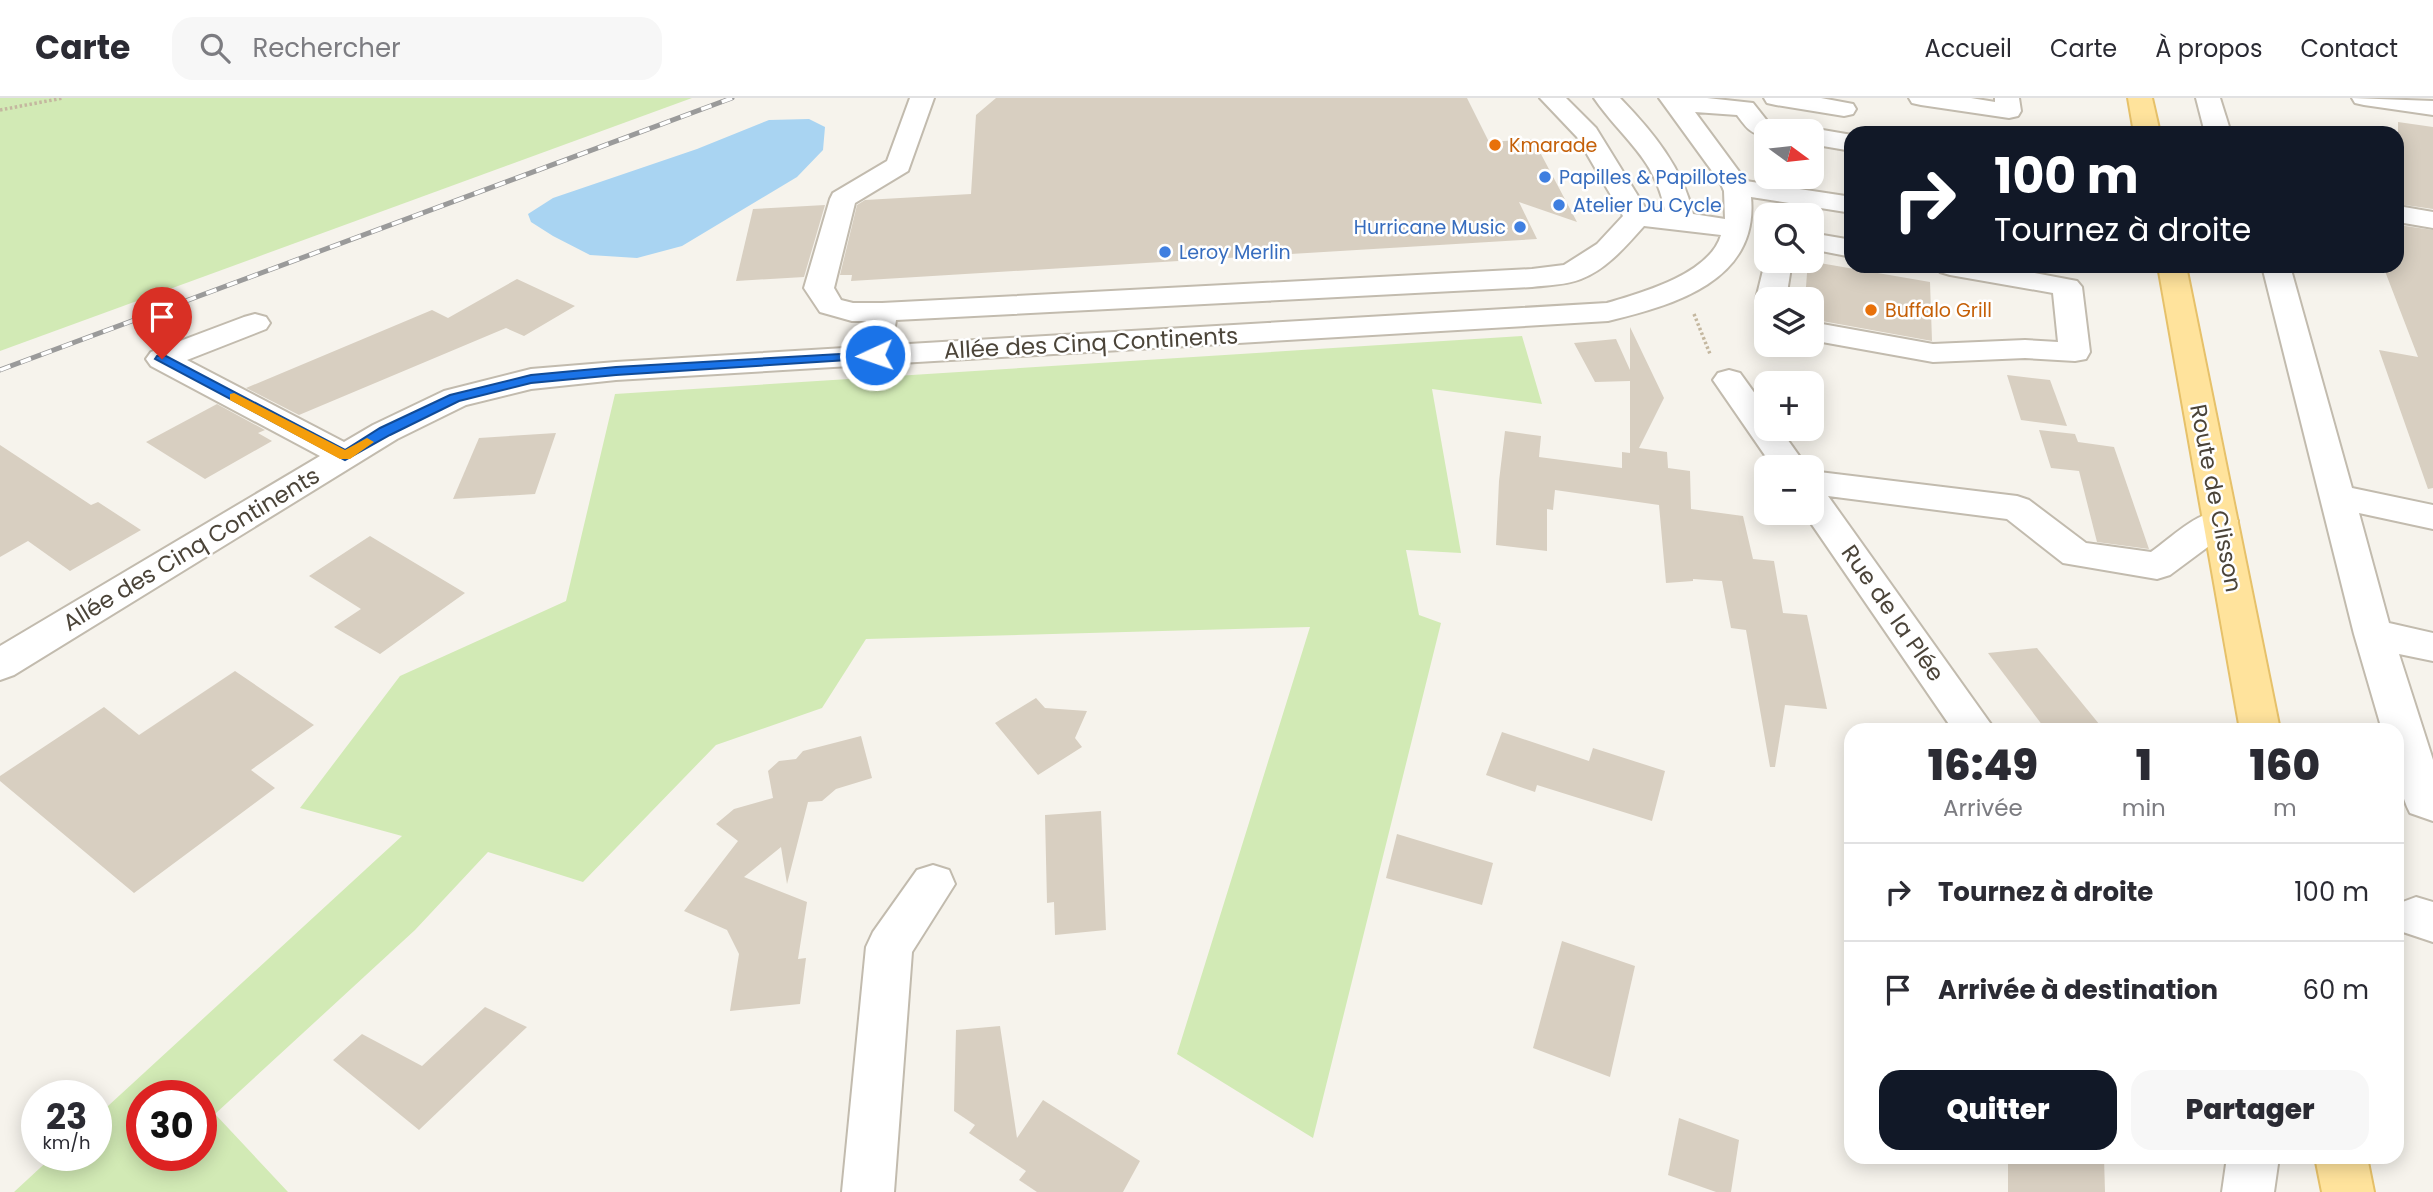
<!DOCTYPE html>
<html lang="fr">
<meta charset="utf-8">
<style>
:root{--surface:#fff;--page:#f7f7f7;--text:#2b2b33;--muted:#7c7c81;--line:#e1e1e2;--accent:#111827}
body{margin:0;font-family:Poppins,sans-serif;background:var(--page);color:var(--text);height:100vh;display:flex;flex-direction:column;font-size:26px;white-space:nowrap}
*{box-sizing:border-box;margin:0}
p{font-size:23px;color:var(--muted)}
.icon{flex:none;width:38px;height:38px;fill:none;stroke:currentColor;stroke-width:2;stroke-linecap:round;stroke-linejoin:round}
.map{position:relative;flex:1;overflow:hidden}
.details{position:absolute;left:1844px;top:625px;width:560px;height:441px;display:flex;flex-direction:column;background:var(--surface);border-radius:21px;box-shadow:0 4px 18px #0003}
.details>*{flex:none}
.hud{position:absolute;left:1844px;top:28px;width:560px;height:147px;border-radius:21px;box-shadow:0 4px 18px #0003;background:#111827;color:#fff;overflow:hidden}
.needle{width:46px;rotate:105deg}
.tools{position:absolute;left:1754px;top:21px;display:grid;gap:14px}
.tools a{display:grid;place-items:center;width:70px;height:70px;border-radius:14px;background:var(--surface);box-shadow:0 4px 18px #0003;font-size:35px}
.speed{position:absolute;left:21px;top:982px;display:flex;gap:14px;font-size:35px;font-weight:700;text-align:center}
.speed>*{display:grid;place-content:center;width:91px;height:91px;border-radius:50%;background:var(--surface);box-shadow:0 4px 18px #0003;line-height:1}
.speed small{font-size:18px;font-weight:400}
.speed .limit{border:10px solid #d22;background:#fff;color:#111}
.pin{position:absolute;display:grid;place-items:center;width:60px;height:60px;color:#fff;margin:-72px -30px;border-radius:50% 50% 50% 0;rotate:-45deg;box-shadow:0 0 7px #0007}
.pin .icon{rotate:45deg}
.me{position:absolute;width:77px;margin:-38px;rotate:267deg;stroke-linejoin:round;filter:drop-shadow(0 0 5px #0008)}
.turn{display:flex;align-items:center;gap:24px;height:147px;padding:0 35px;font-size:32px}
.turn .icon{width:91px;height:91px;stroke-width:2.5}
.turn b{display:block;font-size:49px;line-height:60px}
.eta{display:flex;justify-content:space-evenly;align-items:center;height:119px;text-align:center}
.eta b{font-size:42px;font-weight:800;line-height:49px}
.cta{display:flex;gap:14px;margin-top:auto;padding:14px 35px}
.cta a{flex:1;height:80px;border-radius:21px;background:var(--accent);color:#fff;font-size:28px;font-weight:800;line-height:80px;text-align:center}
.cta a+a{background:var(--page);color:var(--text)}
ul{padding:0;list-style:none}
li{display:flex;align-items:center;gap:21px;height:98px;padding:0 35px;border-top:2px solid var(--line)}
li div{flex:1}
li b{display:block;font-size:26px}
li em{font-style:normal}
header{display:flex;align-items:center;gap:42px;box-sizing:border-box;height:98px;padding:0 35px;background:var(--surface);border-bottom:2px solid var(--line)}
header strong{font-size:33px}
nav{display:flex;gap:38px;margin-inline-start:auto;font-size:24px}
.search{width:490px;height:63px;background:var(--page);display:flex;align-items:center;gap:18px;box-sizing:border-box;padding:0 24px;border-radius:21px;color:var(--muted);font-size:26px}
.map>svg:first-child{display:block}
.green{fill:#d2eab5;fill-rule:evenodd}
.water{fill:#a9d4f2}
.building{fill:#d8cfc1}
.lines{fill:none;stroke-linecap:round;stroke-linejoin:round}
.minor-casing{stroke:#c2bbae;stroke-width:4}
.major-casing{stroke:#e6c16a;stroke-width:4}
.path{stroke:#c4b79f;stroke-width:3.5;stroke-dasharray:2.5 2.5;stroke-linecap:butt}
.minor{fill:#fff;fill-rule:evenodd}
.major{fill:#ffe39c;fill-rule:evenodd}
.rail-casing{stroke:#9a9a9a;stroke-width:5}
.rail{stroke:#fff;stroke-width:3.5;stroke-dasharray:11;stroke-linecap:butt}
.route{fill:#1a73e8;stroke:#114b97;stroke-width:2}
.slow{fill:#f59e0b}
.food-dot{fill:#e8710a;stroke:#fff;stroke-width:2.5}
.shop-dot{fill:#3f7fe0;stroke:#fff;stroke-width:2.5}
.labels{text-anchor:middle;stroke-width:5;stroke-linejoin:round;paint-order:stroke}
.far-food-label{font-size:19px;fill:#c56008;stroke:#fff;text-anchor:start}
.far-shop-label{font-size:19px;fill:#366cbe;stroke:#fff;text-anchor:start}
.street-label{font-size:23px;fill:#4b4439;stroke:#fff}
</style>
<header>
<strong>Carte</strong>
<div class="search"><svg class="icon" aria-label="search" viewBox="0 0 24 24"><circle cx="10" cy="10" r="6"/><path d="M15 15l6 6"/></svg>Rechercher</div>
<nav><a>Accueil</a><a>Carte</a><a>À propos</a><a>Contact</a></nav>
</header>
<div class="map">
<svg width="2433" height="1094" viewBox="0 0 2433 1094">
<rect width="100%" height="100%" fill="#f6f3ec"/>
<g class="green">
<path d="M0,0h692l-692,253z"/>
<path d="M1522,238l20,68 -110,-15 29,164 -55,-3 13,65 22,8 -128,515 -136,-84 133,-427 -444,12 -44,69 -106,37 -133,137 -95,-30 -73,78 -200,184 73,78h-274l40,-37h42v-38l306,-281 -102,-28 100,-132 166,-75 49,-207zM142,998h59v59h-59z"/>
</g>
<path class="water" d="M809,21l16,8 -2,23 -26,27 -115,69 -45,12 -47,-3 -37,-19 -22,-14 -3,-8 25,-16 144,-49 72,-29z"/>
<g class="building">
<path d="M996,0h471l22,44 44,-3 44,83 -58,-20 18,37 -686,42 1,-6h-12l17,-70 8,-5 106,-6 5,-79z"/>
<path d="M2398,24l35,5v82l-35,-5z"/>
<path d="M825,107l-21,72 -68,4 17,-72z"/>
<path d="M2398,127l35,5v258l-5,1 -49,-139 39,7 -35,-91h15z"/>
<path d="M1808,163l122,21 2,59 -121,-22v-20h-6z"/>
<path d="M517,181l58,27 -51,30 -18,-8 -207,87 -53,-27 186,-78 16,8z"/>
<path d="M1630,229l34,71 -25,50 28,4 1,16 22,3 1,38 52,7 10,43 21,2 9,52 24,2 20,94 -42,-4 -10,62h-5l-24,-137 -15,-2 -9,-47 -29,-2v2l-27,2 -7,-78 -104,-15 -2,20 -6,-1v42l-51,-6 3,-64 6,-50 36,5 -2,21 83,11v-16l8,1v-72l-35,1 -21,-39 42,-4 14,31z"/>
<path d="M2007,277l43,5 17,46 -46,-6z"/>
<path d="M217,306l48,26 -7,3 14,8 -67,38 -59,-37z"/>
<path d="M2039,332l36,4 3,8 36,5 35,102 -52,-7 -18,-71 -28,-3z"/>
<path d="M556,335l-21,61 -82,5 26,-61z"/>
<path d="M0,347l91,60 7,-3 43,28 -71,41 -42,-30 -28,16z"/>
<path d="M370,438l95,57 -85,61 -46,-27 27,-18 -52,-33z"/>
<path d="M2037,550l67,82h-58l-58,-77z"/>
<path d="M235,573l79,54 -63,45 24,18 -141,105 -134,-112v-5l104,-69 35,28z"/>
<path d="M1036,600l9,10 42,3 -12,27 7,9 -44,28 -43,-52z"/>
<path d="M1502,634l87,29 4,-13 72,23 -13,50 -115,-36 -2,7 -49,-17z"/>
<path d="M861,638l11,42 -36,11 -14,12 -14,1 -21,82 -6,-37 -37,30 63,25 -9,57 8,-1 -6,46 -70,7 9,-57 -12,-24 -43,-19 54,-70 -22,-17 18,-15 39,-11 -5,-27 11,-10 17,-2 7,-8z"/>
<path d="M1101,713l5,119 -51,5 -1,-33 -7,1 -2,-88z"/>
<path d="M1397,736l96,29 -11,42 -96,-27z"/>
<path d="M1562,843l73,25 -25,111 -77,-29z"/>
<path d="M485,909l42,20 -108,103 -86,-70 29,-26 60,32z"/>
<path d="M1000,928l17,112 26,-38 97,61 -17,31h-86l-18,-12 7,-9 -57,-38 6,-8 -21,-14 2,-81z"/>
<path d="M1679,1020l60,22 -8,52h-15l-48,-17z"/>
<path d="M2008,1059h96l1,35h-97z"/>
</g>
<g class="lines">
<g class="minor-casing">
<g id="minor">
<path d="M910,0h24l-26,73 -53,32 -21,85 7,12 12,3h29l650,-34 32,-4 33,-21 26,-28 -46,-79 -37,-39h26l30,30 50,81 19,1c-11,-54 -43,-71 -71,-112h26c32,33 63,70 73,116l32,5 -1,-28 -4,-9 -61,-84h48l46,5 15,19 22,4 3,5h-27v5c-16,-2 -20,-9 -29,-21l-42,-3 51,69 106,16v16l-101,-16c8,84 -77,108 -143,124l-992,59 -85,9 -65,16 -69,34 -383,236 -14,5v-34l320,-190 -169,-90 -5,-7 5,-7 93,-35 11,-3 11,3 4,6 -4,6 -79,31 157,82 29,-17 71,-34 87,-22 85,-7 245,-15 5,-26h-14l-32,-9 -16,-24 26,-89 3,-6 54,-32zM1644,128l77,9c-11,39 -80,58 -114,68l-715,42 4,-25 636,-33c15,-2 35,-2 49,-8 26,-10 45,-33 63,-53z"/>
<path d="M1764,0h57l32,6 3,5 -3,5 -9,2 -68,-11 -9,-2z"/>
<path d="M1909,0h62l24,4v-4h24l2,13 -3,5 -9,2 -88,-13 -9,-2z"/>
<path d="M2196,0h24l11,35h-26z"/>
<path d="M2352,0l81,3v14l-69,-10 -9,-2z"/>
<path d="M1811,30l41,7v16l-41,-7v-13h-9z"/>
<path d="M2398,108l35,6v16l-35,-6z"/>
<path d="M1811,135l41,7v17l-41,-8z"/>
<path d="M1766,160v3h26l-6,38h-20v8l-5,-2 -5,-6z"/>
<path d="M1936,168h62l79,15 5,6 8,65 -4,7 -11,2 -50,-3 -92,4 -122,-22v-18l122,22 92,-4 33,2 -5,-49 -103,-18 -10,-3z"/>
<path d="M2262,168h28l62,222 81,17v24l-74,-16 30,110 44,10v28l-34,-7 34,106v61l-23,-8c-14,-27 -12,-53 -12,-83h-16l-28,-96z"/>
<path d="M1729,272l11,3 26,36v20h14l27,38h-34l-60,-87 5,-7z"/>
<path d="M1811,373l206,25 12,4 57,43 65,9c23,-16 52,-48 81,-39l6,8 -6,8 -62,46 -13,4 -94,-16 -56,-44 -179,-23 167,234h-42l-149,-217h7z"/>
<path d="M933,767l16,5 6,14 -43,68 -18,240h-52l24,-245 7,-15 44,-62z"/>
<path d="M2416,799l17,5v40l-33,-11 -2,-5 2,-23z"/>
<path d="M2224,1059h52l2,7 -4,28h-52l4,-28z"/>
</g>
</g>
<g class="major-casing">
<g id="major">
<path d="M2128,0h24l8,35h-26z"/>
<path d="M2158,168h28l94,464h-40z"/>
<path d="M2315,1059h52l7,35h-52z"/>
</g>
</g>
<g class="path">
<path d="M0,12l63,-12"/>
<path d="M1694,216l16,40"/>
</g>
<use href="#minor" class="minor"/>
<use href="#major" class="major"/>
<g class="rail-casing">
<path id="rail" d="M0,272l732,-272"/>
</g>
<use href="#rail" class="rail"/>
</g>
<path class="route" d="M875,254l6,3 -2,3 -263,17 -85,8 -72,18 -69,34 -45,25 -190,-101 2,-3h9l179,94 35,-22 70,-33 81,-20 85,-8z"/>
<path class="slow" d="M234,295l111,57 22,-12 7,4 -24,17h-10l-110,-59v-6z"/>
<g class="food-dot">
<circle cx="1495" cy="47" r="7"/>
<circle cx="1871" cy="212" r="7"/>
</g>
<g class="shop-dot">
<circle cx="1545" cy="79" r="7"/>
<circle cx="1559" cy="107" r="7"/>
<circle cx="1520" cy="129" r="7"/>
<circle cx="1165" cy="154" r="7"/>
</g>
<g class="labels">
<g class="far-food-label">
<text x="1509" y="54">Kmarade</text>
<text x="1885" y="219">Buffalo Grill</text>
</g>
<g class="far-shop-label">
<text x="1559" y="86">Papilles &amp; Papillotes</text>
<text x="1573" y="114">Atelier Du Cycle</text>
<text x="1506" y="136" text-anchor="end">Hurricane Music</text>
<text x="1179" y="161">Leroy Merlin</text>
</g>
<g class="street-label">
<text transform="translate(1091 245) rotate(-3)" y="8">Allée des Cinq Continents</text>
<text transform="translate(2216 400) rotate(79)" y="8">Route de Clisson</text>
<text transform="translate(191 451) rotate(-31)" y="8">Allée des Cinq Continents</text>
<text transform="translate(1893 515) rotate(55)" y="8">Rue de la Plée</text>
</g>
</g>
</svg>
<div class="tools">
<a><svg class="needle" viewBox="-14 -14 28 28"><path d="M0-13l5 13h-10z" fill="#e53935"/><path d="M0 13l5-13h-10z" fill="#7c7c81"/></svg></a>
<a><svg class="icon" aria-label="search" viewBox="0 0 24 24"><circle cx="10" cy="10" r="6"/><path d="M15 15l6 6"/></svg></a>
<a><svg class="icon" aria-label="layers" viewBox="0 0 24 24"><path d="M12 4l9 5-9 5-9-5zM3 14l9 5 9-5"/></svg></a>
<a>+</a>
<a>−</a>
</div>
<div class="speed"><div>23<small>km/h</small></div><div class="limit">30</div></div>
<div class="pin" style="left:162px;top:261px;background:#d93025"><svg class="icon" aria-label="arrive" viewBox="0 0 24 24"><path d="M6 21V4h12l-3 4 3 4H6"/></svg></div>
<svg class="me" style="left:875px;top:257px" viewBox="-20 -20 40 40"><circle r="17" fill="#1a73e8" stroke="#fff" stroke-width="3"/><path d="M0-11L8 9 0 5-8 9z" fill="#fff"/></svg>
<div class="hud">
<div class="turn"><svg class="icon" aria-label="right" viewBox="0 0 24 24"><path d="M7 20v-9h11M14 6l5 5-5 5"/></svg><div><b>100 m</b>Tournez à droite</div></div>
</div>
<section class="details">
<div class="eta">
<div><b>16:49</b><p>Arrivée</p></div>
<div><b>1</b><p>min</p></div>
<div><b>160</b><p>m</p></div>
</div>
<ul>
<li><svg class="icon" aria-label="right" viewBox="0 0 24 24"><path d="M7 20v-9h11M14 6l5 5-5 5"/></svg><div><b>Tournez à droite</b></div><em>100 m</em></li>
<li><svg class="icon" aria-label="arrive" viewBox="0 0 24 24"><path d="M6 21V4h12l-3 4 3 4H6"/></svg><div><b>Arrivée à destination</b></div><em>60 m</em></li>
</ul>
<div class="cta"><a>Quitter</a><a>Partager</a></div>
</section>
</div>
